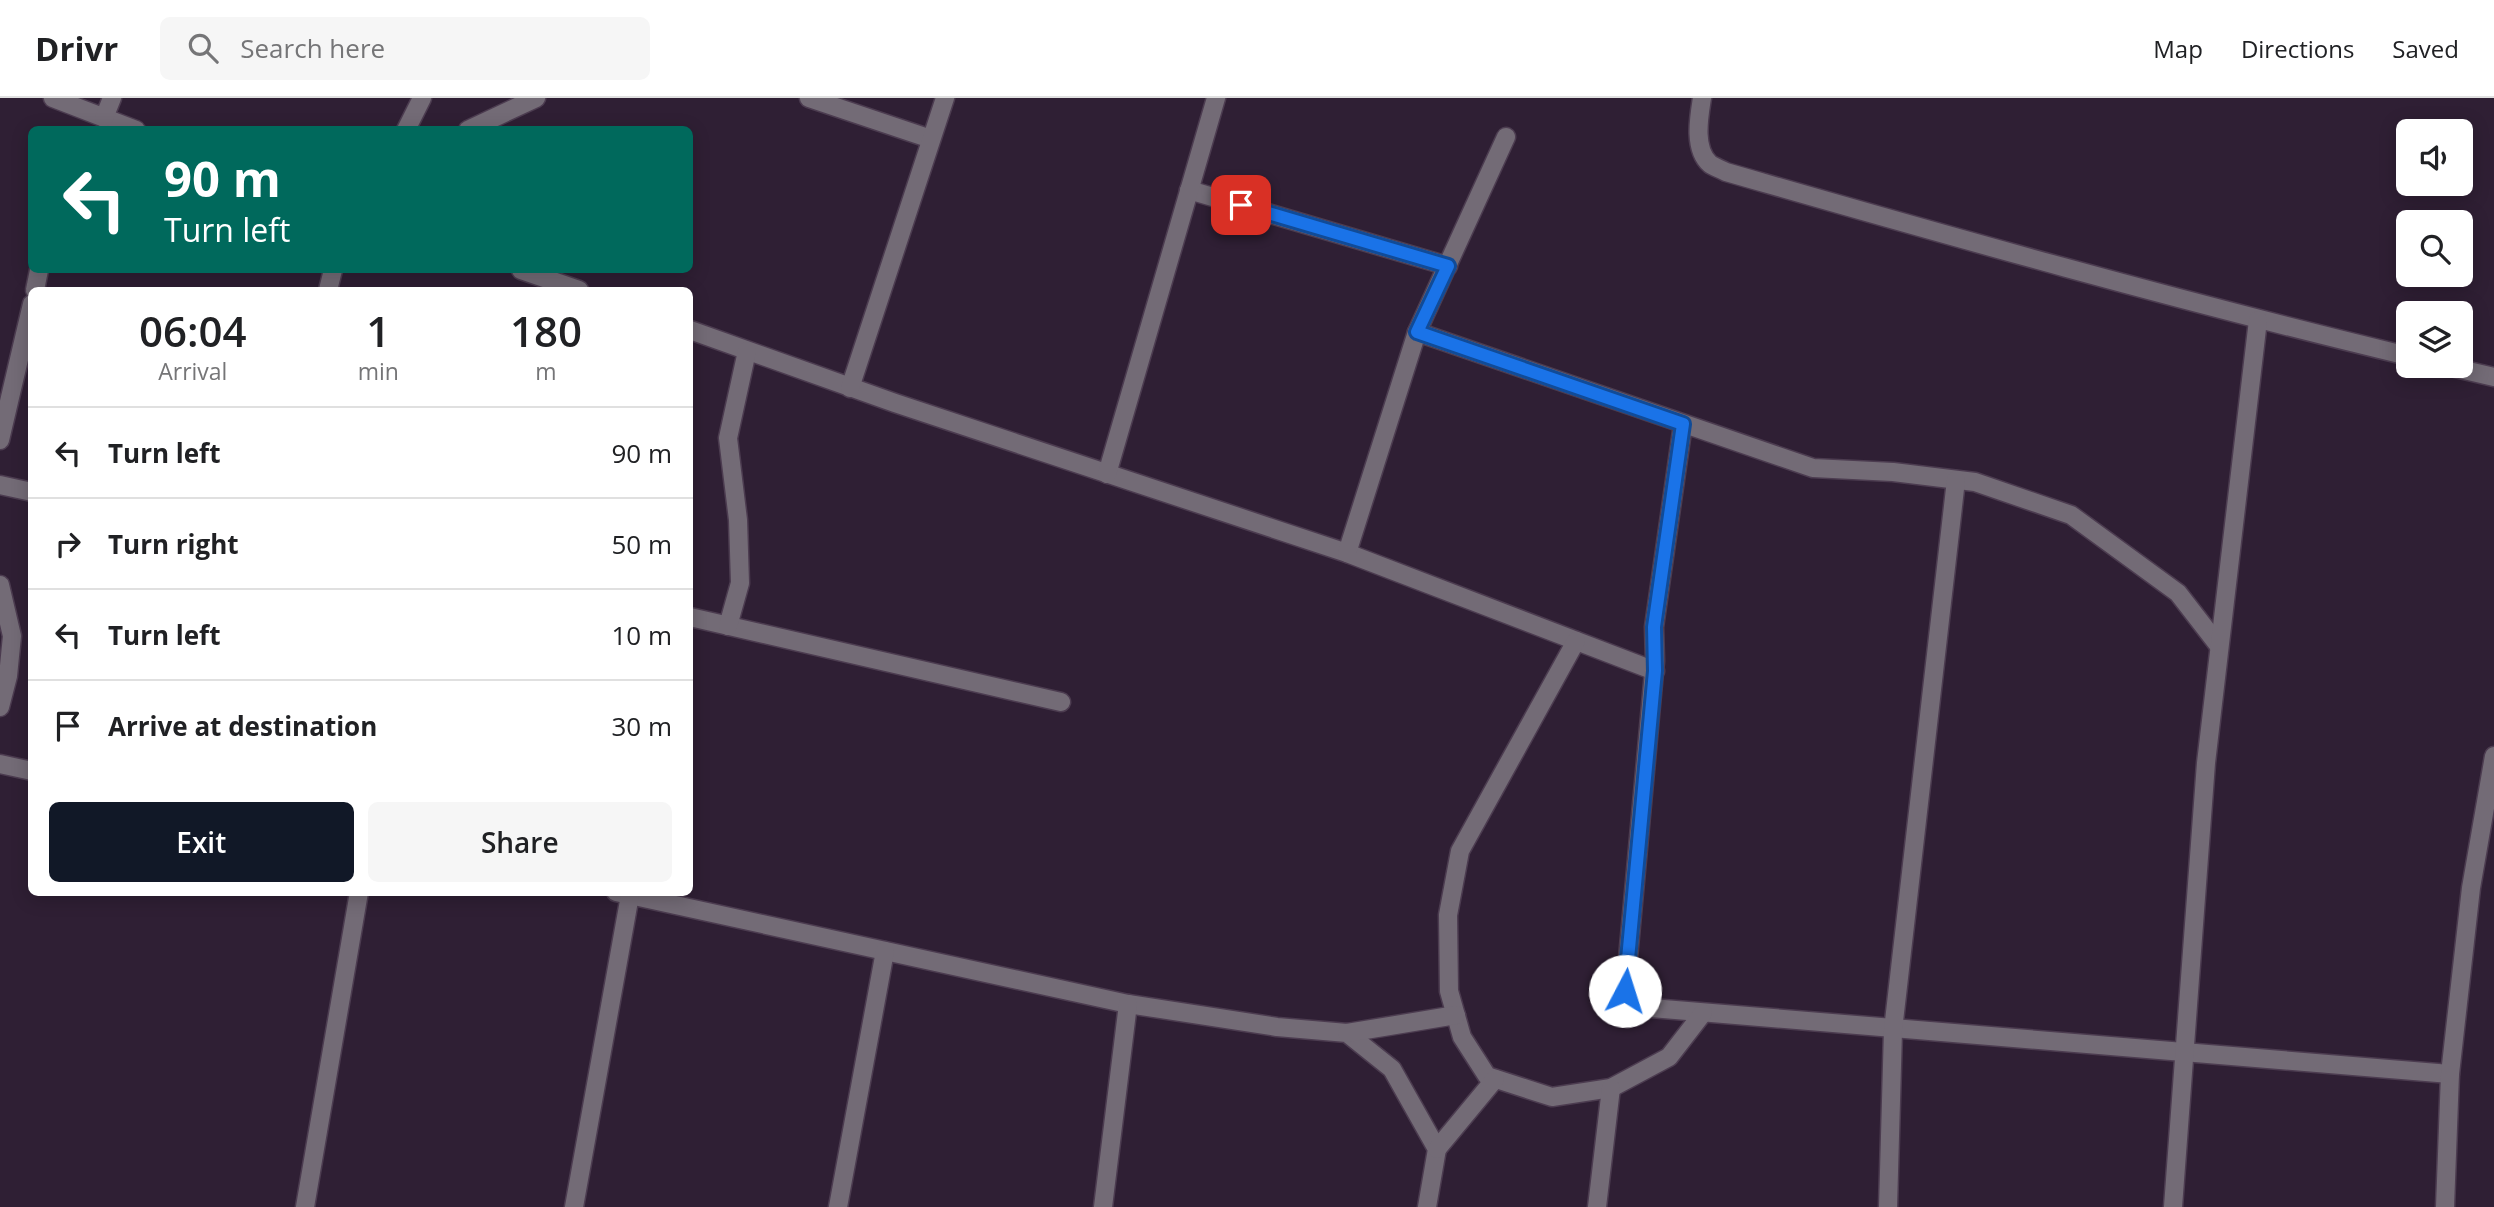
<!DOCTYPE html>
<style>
:root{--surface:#fff;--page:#f6f6f6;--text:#202124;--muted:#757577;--line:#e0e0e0;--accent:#111827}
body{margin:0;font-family:"Open Sans",sans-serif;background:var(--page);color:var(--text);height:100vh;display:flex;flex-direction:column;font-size:26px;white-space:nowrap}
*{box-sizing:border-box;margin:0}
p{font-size:23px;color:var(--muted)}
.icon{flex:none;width:38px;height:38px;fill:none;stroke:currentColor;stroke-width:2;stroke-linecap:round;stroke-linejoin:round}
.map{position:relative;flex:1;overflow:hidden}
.drawer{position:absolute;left:28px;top:189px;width:665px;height:609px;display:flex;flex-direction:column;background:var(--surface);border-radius:10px;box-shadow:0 4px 18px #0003}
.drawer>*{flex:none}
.hud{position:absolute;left:28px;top:28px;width:665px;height:147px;border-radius:10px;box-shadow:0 4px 18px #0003;background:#00695c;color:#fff;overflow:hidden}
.tools{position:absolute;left:2396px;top:21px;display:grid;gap:14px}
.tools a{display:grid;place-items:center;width:77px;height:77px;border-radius:10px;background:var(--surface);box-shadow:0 4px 18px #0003;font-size:35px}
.pin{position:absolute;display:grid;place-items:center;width:60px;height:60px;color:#fff;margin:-30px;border-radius:14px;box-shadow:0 4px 10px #0006}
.me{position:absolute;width:77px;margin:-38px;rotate:5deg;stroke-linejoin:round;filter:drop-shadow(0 0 5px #0008)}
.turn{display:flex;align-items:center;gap:24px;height:147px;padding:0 21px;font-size:32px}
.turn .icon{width:91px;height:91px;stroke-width:2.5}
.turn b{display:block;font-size:49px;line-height:60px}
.eta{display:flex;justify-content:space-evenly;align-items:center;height:119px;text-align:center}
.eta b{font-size:42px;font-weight:600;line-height:49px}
.action{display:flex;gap:14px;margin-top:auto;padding:14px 21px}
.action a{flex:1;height:80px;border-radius:10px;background:var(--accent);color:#fff;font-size:28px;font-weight:600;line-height:80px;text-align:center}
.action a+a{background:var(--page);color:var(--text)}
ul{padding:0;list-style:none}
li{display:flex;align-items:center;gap:21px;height:91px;padding:0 21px;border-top:2px solid var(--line)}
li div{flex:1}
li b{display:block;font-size:26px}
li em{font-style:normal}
header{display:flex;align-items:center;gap:42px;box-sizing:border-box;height:98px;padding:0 35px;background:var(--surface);border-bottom:2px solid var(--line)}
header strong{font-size:33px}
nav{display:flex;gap:38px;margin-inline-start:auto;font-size:24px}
.search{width:490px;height:63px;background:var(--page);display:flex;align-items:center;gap:18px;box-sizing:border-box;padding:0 24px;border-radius:10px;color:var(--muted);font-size:26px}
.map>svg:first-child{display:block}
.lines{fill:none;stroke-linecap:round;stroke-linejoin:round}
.minor-casing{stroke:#4c3c50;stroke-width:21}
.minor{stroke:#736b76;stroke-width:18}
.route-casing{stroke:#114b97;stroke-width:18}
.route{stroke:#1a73e8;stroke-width:12}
</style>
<header>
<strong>Drivr</strong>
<div class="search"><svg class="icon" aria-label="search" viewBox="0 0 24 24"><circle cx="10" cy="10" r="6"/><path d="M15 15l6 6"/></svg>Search here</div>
<nav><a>Map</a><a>Directions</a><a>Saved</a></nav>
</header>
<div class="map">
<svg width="2494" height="1109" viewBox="0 0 2494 1109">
<rect width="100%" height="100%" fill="#2f1f34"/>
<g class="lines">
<g class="minor-casing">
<g id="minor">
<path d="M53,0l83,32"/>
<path d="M809,0l122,41"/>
<path d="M1702,0c-3,19 -9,51 8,66 4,3 11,5 16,8 226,65 453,129 682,184"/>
<path d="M104,20l8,-20"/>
<path d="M406,32l16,-32"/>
<path d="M468,32l68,-32"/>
<path d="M1189,92l259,76"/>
<path d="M521,172l58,20"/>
<path d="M35,192l4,-20"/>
<path d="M328,192l5,-20"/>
<path d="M690,232l205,73 452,150 308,118"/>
<path d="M1417,234l396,136 80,4 82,10 96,33 107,78 41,53"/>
<path d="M2447,268l47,11"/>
<path d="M850,290l95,-290"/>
<path d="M1683,326l-29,203 1,34 -30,330 14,16 811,67"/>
<path d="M0,342l32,-136"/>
<path d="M1107,376l109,-376"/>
<path d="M0,387l32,7"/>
<path d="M1347,455l70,-221 89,-195"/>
<path d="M0,487l12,51 -4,40 -8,31"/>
<path d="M690,519l371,85"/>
<path d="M728,528l12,-43 -2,-63 -10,-82 19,-87"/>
<path d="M1576,543l-116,210 -12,64 1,76 13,46 25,39 65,21 59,-9 58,-31 34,-44"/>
<path d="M0,666l32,7"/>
<path d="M616,794l512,112 149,23 70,6 45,36 45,80 -10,58"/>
<path d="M1347,935l109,-18"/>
<path d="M1437,1051l58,-70"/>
<path d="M305,1109l54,-315"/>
<path d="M574,1109l56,-312"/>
<path d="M838,1109l47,-256"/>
<path d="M1103,1109l25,-203"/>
<path d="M1597,1109l14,-119"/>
<path d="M1888,1109l5,-177 63,-550"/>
<path d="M2173,1109l33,-444 52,-443"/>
<path d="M2445,1109l5,-133 21,-186 23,-132"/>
</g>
</g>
<use href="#minor" class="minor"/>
</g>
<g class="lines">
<g class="route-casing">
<path id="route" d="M1241,107l207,61 -31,66 266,92 -29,203 1,44 -30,320"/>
</g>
<use href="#route" class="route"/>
</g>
</svg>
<div class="tools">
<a><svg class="icon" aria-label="sound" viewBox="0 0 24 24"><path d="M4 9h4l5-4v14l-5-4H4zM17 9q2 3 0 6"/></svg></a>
<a><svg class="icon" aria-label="search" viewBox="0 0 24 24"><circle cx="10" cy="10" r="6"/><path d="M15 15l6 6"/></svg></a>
<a><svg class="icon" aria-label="layers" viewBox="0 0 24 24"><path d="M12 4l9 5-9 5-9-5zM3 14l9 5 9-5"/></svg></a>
</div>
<div class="pin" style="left:1241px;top:107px;background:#d93025"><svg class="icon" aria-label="arrive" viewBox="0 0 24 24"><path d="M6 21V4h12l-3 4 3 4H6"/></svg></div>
<svg class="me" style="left:1625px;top:893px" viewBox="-20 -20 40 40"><circle r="19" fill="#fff"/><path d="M0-13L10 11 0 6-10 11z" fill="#1a73e8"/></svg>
<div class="hud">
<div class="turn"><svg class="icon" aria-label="left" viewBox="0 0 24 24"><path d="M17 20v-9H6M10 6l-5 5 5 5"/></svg><div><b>90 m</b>Turn left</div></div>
</div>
<section class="drawer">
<div class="eta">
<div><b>06:04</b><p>Arrival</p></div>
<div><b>1</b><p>min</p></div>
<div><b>180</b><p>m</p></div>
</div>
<ul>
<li><svg class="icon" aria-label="left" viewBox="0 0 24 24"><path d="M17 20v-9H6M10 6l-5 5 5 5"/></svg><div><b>Turn left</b></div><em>90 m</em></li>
<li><svg class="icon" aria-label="right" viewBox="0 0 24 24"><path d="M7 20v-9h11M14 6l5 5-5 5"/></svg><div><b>Turn right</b></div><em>50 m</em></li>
<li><svg class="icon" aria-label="left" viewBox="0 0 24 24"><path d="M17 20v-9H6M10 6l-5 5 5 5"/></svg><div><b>Turn left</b></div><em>10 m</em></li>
<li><svg class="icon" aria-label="arrive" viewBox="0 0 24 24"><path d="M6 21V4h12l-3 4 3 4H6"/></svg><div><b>Arrive at destination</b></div><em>30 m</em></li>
</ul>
<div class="action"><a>Exit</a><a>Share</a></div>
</section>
</div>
